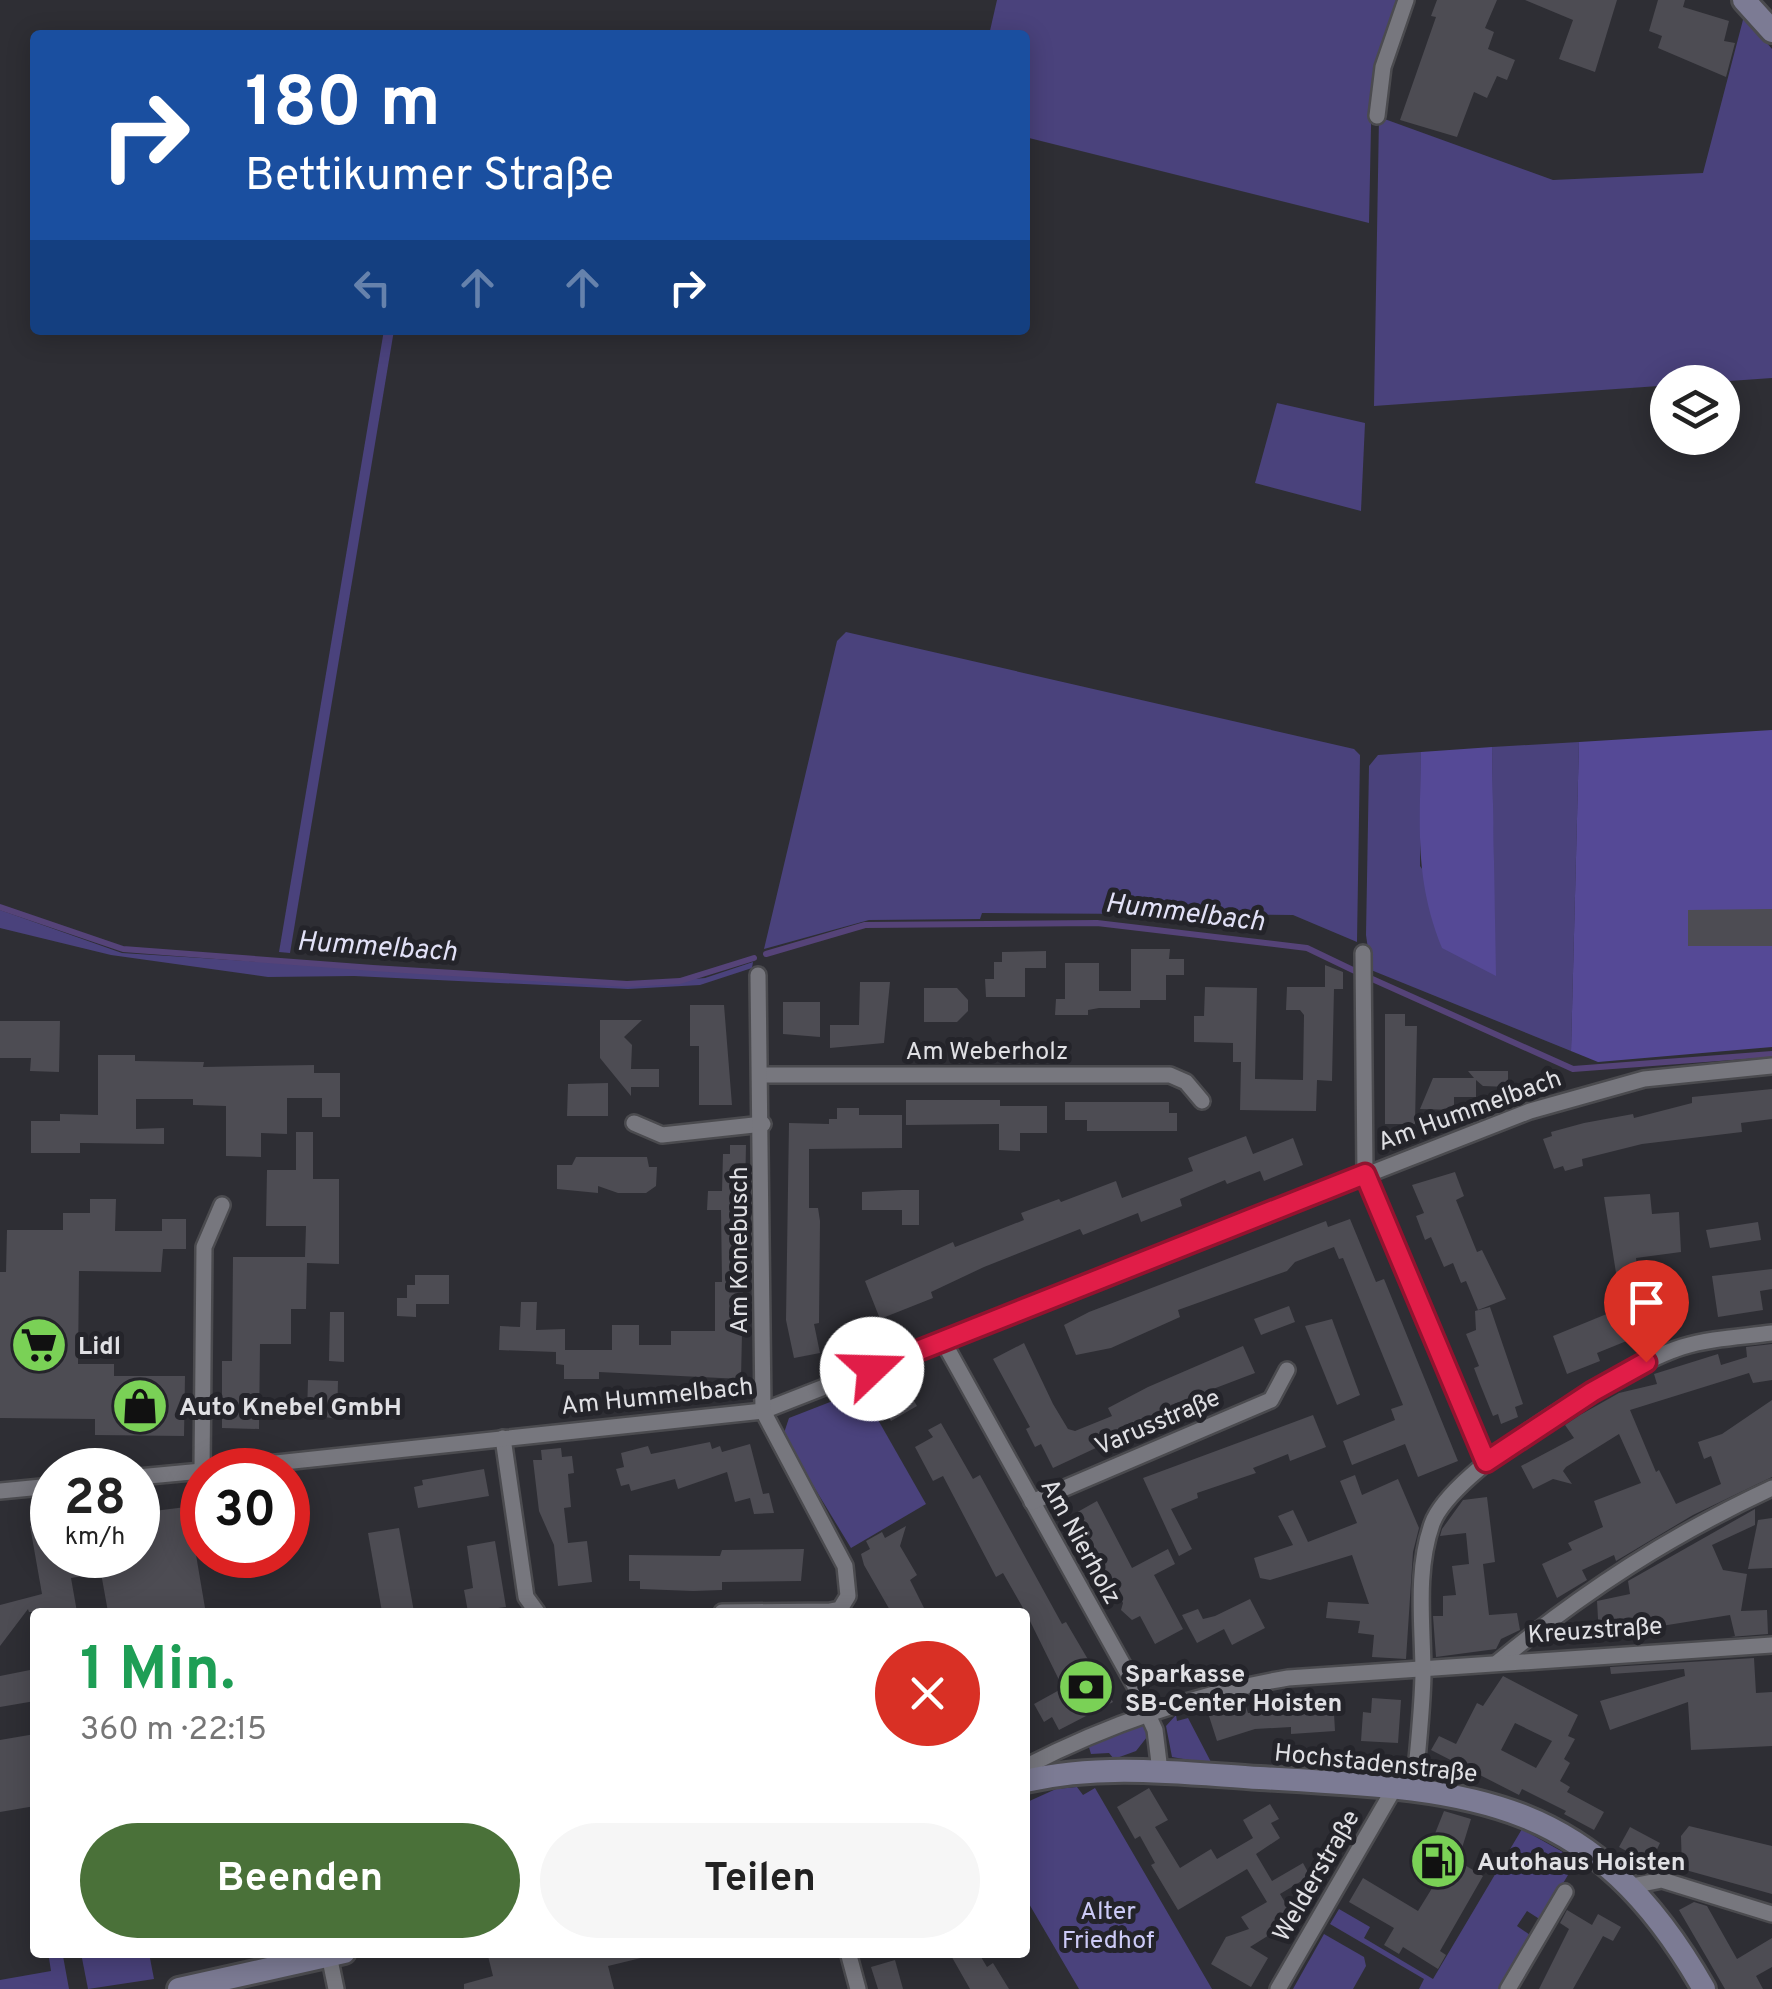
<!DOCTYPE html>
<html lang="de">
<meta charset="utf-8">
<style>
:root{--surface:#fff;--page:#f6f6f6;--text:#222;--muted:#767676;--accent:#4a7139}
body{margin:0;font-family:Overpass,sans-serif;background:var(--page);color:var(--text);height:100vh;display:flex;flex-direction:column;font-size:38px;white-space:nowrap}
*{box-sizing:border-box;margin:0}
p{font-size:32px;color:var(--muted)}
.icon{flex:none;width:55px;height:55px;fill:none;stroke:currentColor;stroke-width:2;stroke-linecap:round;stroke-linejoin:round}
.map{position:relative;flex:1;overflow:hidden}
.sheet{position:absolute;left:30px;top:1608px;width:1000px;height:350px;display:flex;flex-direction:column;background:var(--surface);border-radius:10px;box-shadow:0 5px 25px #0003}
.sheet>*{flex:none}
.top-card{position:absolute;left:30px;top:30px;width:1000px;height:305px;border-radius:10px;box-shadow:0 5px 25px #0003;background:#1a4fa0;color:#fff;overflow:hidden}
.tools{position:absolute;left:1650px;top:365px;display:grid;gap:20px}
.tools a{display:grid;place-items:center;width:90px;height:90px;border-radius:50%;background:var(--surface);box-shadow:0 5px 25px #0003;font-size:50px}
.speed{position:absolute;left:30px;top:1448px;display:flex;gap:20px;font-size:50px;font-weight:700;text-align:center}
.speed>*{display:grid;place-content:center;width:130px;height:130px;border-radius:50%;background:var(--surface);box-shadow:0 5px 25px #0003;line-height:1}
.speed small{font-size:25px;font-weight:400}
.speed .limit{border:15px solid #d22;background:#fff;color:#111}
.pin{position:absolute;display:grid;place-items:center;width:85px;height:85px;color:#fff;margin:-102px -42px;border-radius:50% 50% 50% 0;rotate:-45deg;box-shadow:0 0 10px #0007}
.pin .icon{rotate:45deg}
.me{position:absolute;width:110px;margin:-55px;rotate:69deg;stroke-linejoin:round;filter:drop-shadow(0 0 8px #0008)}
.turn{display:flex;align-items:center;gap:35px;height:210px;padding:0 50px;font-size:45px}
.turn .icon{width:130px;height:130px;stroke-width:2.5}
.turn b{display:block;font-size:70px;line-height:85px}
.lanes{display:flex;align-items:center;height:95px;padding:0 50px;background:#0003;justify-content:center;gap:50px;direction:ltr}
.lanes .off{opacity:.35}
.round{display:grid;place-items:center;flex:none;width:105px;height:105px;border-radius:52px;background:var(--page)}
.overview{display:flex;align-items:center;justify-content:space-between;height:170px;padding:0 50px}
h1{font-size:60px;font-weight:700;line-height:75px;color:#1e9e55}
.primary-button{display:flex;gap:20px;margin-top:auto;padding:20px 50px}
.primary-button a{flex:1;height:115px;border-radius:60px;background:var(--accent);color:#fff;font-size:40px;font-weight:700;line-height:115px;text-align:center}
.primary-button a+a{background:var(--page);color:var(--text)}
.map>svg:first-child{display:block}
.green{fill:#4a427c}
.forest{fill:#554996}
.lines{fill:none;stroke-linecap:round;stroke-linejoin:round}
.stream{stroke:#554378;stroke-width:6}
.building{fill:#4d4c53;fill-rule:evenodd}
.street-casing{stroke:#4b4b4f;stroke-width:20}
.secondary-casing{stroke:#4b4b4f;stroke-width:28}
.street{stroke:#77777e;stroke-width:15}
.secondary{stroke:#7c7b94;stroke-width:22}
.route-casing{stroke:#92132f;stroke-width:25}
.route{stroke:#e11d48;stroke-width:18}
.labels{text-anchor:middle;stroke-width:10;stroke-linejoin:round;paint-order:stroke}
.street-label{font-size:25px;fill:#e0e0e4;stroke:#24242a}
.poi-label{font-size:25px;font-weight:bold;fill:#e0e0e4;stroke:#24242a;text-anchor:start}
.park-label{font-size:25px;fill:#cdcbf7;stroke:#24242a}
.water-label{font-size:28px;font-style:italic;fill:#e2e1f7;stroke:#24242a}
</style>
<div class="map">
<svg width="1772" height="1989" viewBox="0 0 1772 1989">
<rect width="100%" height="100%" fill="#2e2e34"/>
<g class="green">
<path d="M997,0h402l-27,78 -3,145 -344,-86v-102h-36z"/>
<path d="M1744,16l28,33v329l-398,28 5,-289 174,63 150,-7z"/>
<path d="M384,330h10l-104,623 -11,-1z"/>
<path d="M1277,403l88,20 -4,88 -106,-28z"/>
<path d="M846,632l508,117 6,6 -3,187 -64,-27 -311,-2 -2,6 -111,1 -105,29 73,-308z"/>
<path d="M1579,742l-8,309 -200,-81 -5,-35 3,-169 9,-11 43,-3 -1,114 75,109 -3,-228z"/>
<path d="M0,910l122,43 505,32 78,-7 48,-16 -1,6 -52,17 -72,4 -274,-13 -86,1 -157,-22 -111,-27z"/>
<path d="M861,1390l65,114 -75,44 -68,-112 6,-18z"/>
<path d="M1176,1715l1,6 11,-3 24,46 -40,-7 -6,-31z"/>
<path d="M1145,1721l2,16 -11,14 -22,8 -5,-6 -18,1 -3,-10z"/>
<path d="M1077,1787l6,8 12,-7 117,201h-133l-54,-92v-94l31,-14z"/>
<path d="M1522,1829l55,31 -36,60 -14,-9 -10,15 16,11 -31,52h-83l5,-10 -94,-55 9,-15 31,18 -6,11 69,41z"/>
<path d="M1324,1934l40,23 2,9 -13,23h-60z"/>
<path d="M81,1953h68l5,26 -66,10z"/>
<path d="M63,1956l6,33h-69v-9l51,-9 -2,-13z"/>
</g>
<g class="forest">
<path d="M1772,730v317l-174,15 -27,-11 8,-309z"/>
<path d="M1492,747l4,229 -54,-28c-28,-69 -22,-123 -21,-196z"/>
</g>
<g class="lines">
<g class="stream">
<path d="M0,907l123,42 250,19 254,16 53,-3 74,-23"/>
<path d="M766,954l99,-29 232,-2 210,25 50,24"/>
<path d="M1370,978l203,91 199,-15"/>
</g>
</g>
<g class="building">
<path d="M1437,0h60l-12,28 9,4 -6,17 27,11 -8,20 -10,-4 -10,22 -13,-6 -17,45 -57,-17 36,-103 -5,-1z"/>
<path d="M1525,0h92l-22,72 -36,-13 14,-39z"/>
<path d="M1658,0h27l-2,7 46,14 -5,20 11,2 -9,34 -68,-29 4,-12 -13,-5z"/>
<path d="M1772,909v37h-84v-36z"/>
<path d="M1131,949h39l-1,10h15v16h-18v25h-26v8h-41l-11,2v5h-33l1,-16h9v-36h34v28h32z"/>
<path d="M1046,951v17h-21v29h-39l-1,-18h9v-17h8v-10z"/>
<path d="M1325,965l18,7v17h-9l-2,92 -15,-1 -1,31 -76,-1 1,-48h-8v-19l-39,-1v-26h10l1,-29 52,1 -2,91 48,1 1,-65 -4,-5h-14l1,-23h38z"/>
<path d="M860,982h30l-6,61 -54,5v-23h29z"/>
<path d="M924,988h33l11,12v11l-11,11h-33z"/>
<path d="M783,1002h37v35l-37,-3z"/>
<path d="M690,1005h34l8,100h-33v-59h-9z"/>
<path d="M1385,1014h20v12h12l-2,98h-30z"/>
<path d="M600,1020h42l-18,17 8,8 -1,24h28v18h-28v9l-31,-38z"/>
<path d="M0,1021h60l-1,51 -29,-1 1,-13h-31z"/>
<path d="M98,1055h37v6l69,1 -1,5 111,-2v8h26v44h-18v-19h-35v36l-26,-1v24l-35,-1v-50l-33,-1v-6h-57v30l28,-1v16l-84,-1v10h-49v-32h29v-7l38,1z"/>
<path d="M1468,1071h40v16l-25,-1 -7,-6v17h-22v13l-34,-1 13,-31h41z"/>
<path d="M608,1083v33h-41l1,-32z"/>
<path d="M1772,1089v30l-31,4 1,9 -100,12 -60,15 1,7 -18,5 -2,-5 -9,3 -11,-30 9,-3 -1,-4 33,-9 49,-9 1,4 58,-15v-6z"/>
<path d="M906,1100h94v6h47v27h-27v18l-21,-1v-26l-93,1z"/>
<path d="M1065,1102h104v11h8v18h-90v-11h-22z"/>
<path d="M837,1108h22v7h43v33l-93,1v59h9l2,13 -1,102 -5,1 6,29 -26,5 -8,-38 3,-197 40,1v-5h8z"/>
<path d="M296,1132h17v47h26v85l-32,-1 -1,46h-15v35h-31l-1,85 -37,-1v-67h10l1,-104h72l1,-31h-40l1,-56h29z"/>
<path d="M1246,1136l7,18 40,-16 10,27 -39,16 -4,-10 -33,13 -2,-4 -45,19 2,7 -41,16 -3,-9 -55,22 -3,-6 -96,38 -53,25 2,6 -53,21 -15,-38 88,-39 2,5 69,-27 -3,-7 38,-14 2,3 55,-21 6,17 71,-27 -5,-13z"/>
<path d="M730,1145h16l-5,234 -142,-7v7h-35v-14l-8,-1v-12l-57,-2 1,-24 20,1 1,-25h16l-1,28 29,-1v21h47v-25h27v20h32v-14h44v-49h7l-1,-72h-14l1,-19h14l1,-37h7z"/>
<path d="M576,1157h71l2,10h8l-1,19 -10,7h-28l-20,-7v7l-41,-4v-24h15z"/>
<path d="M1455,1172l9,24 -8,4 21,52 5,-2 24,49 -28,11 -12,-29 -5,2 -8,-20 -9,4 -13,-30 -6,3 -9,-24 8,-3 -12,-28z"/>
<path d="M902,1190h17v35h-17v-15h-40v-18z"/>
<path d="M1650,1194l2,20 27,-2 2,40 -45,6 2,16 -21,5 -13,-82z"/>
<path d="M90,1199h26l-1,32h47v-12h24v30h-23l-2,23 -82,-1 -1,93h36v12h71l-1,60 -89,-1v-16l-95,-1v-146h6l1,-42h56v-17h27z"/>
<path d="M1350,1219l26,63 8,-3 74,182 -40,16 -13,-33 -53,21 -9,-24 52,-21 -4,-11 12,-4 -60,-147 -4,1 -5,-12 -39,15 -8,9 -109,39 2,7 -69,31 -35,7 -12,-30 25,-13 237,-91 2,6z"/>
<path d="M1758,1222l3,18 -51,8 -4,-18z"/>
<path d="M1772,1269v20l-12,2 3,19 -45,7 -6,-41z"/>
<path d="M415,1275h34v29h-33v13l-19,-1v-18h10v-13h8z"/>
<path d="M1656,1300l10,25 -69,28 3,8 -33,13 -14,-38 78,-32 2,5z"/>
<path d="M1289,1306l6,16 -34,13 -7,-16z"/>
<path d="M1490,1307l33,97 -8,3 3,10 -17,7 -3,-10 -5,2 -13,-32 -6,-16 5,-2 -13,-32 10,-4 -1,-19z"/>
<path d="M330,1312h14v50l-15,-1z"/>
<path d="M1332,1319l28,76 -23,10 -32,-79z"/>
<path d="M1024,1343l29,61 15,25 7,2 37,-15 -4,-8 40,-21 95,-41 12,27 -84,32 2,7 -120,56 -12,-24 -6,3 -9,-18 4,-2 -37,-68z"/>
<path d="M1772,1344v36l-19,3 -4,-10 -119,37 26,62 3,-2 17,34 45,-20 -10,-28 -7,3 -6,-17 24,-8 50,-34v77l-79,38 -77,46 -2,-6 -32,15 5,10 -30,18 -15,-34 30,-14 -4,-7 35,-16 -9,-26 47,-18 -22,-49 -53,33 -3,4 9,13 -19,-5 -20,10 -12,-23 53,-28 -9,-13 15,-10 39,-22 38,-9 -3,-10 64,-20 3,11 26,-8 -1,-10z"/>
<path d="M308,1380l30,1 -1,38 -30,-5z"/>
<path d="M904,1384l13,22 -26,15 -13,-22z"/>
<path d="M1313,1415l13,32 -36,14 -2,-7 -35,14 3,5 -59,20 1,5 -27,11 21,40 -13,7 -36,-78z"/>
<path d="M941,1423l32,56 7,-4 82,149 4,-2 47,80 -54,28 -7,-13 -8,5 -10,-18 29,-16 -36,-73 -24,-42 -7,4 -53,-101 -10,5 -18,-34 18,-10 -5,-7z"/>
<path d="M710,1442l2,7 8,-3 2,6 28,-8 13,50 6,-1 5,20 -20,1 -4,-16 -15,4 -8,-30 -49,17 -3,-10 -44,12 -2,-7 -8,2 -5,-17 8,-2 -3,-14 27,-7 3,8z"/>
<path d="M561,1448l1,9 10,-1 2,17 -6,1 3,33 -7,1 4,35 19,-2 5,41 -34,4 -4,-41 -15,-34 -6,-51h9l-1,-10z"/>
<path d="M484,1469l5,27 -71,12 -4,-21 9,-2 -1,-5z"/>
<path d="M1355,1475l7,20 36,-16 21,49 -6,24 -7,107 -34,-2 2,-22 -16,-2 2,-12 -34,-3 2,-16 41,2 -17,-49 -82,25 -10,-2 -6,-20 39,-13 -15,-29 15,-6 15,32 49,-19 -17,-42z"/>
<path d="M1487,1497l8,65 -12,2 6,51 28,-2 3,17 -19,9 -5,10 -60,8 -3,-41h10v-20l13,-1 -4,-29 17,-2 -3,-31 -26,3 2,-7 21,-29z"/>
<path d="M1097,1501l35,67 36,-19 7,15 -21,11 29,54 -28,15 -15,-28 -8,4 -11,-10 2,-7 -49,-89z"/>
<path d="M202,1505v37l-8,1 11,65 -97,4 -7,-39 -30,5 6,34h-48l-1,-3 -28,37v-41l42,-11 -12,-68 22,-4v33h86v-42z"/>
<path d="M1755,1509v16l-43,20 11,25 24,4 -6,37 26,-1 1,24 -38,3 5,-1 -5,-21 -131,21 -2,-35 33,-7 -2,-13z"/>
<path d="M1772,1518v50l-24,1 10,-49z"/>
<path d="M906,1526l-6,20 17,29 -7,5 16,32h-35l-27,-47 -3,-11 9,-5 -4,-8 16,-9 3,6z"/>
<path d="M399,1528l15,84h-32l-14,-79z"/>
<path d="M495,1541l11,66 -8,1 1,4h-31l-4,-22 9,-2 -6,-42z"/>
<path d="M804,1549l-3,32 -79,1v8l-29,1 -53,-2v-8h-11v-26l91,1 2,-6z"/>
<path d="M1250,1599l15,29 -33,17 -8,-16 -27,14 -15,-28 16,-6 5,10 12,-3z"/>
<path d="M1754,1658l2,35 16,-1v54l-81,4 -3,-48 -78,28 -10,-29 85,-25 -1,-7 -73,5 -1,-7z"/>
<path d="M35,1669v32l-35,6v-31z"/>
<path d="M1503,1676l75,39 -10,21 7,3 -11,20 6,4 -10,18 10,6 -3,5 37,20 -10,18 -30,-16 2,-3 -44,-22 -3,6 -88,-45 8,-14 17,8 21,-41 6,3zM1515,1723l37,18 -16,27 -35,-18z"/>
<path d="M1333,1696l2,35 -44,3v-7l-36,2 -38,12 -8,-25 36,-12 3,9 42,-4 -1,-11z"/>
<path d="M1372,1698l29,2 -3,43 -37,-2 2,-29 8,1z"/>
<path d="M35,1734v72l-35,6v-72z"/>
<path d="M1149,1788l19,32 -13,7 25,41 31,-19 6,10 36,-21 -10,-18 27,-16 9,15 -8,4 9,15 -24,16 16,27 31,-18 7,13 -30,18 15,25 -45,28 18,11 -17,29 -40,-23 15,-27 23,-8 -8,-12 26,-15 -20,-33 -69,41 -27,-45 4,-2 -15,-27 -5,3 -18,-32z"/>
<path d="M1444,1811l27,8 -13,42 25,15 -43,75 6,4 -8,14 -35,-22 -4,7 -15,-9 10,-17 -45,-26 14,-24 55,33 24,-39 -18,-11z"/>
<path d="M1689,1826l83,20v48l-90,-25 -1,-33z"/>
<path d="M1630,1827l30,16 -10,21 -31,-17z"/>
<path d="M1694,1902l13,4 30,53 35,-21v29l-16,9 7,13h-38l-46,-79z"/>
<path d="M1567,1910l25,15 6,-11 23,13 -8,14 -10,-5 -30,53h-34l30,-60 -9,-6z"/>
<path d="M487,1952h153l1,6 -33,8 6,23h-150v-5l29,-8z"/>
<path d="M949,1952h29l9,15 6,-4 16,26h-39z"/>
<path d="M895,1960l8,29h-25l-7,-22z"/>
</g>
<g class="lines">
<g class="street-casing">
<g id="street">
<path d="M1377,116l6,-49 23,-67"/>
<path d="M1363,953l2,222 121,287"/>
<path d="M761,1075h409l16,7 16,19"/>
<path d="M634,1123l28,12 101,-11"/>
<path d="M943,1341l193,347 19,42 5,41"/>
<path d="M503,1438l23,159 11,15"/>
<path d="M209,1470l554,-59 767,-300 114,-32 128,-13"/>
<path d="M202,1471l2,-224 18,-42"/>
<path d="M138,1477l64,-6"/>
<path d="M0,1491l52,-5"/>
<path d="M1032,1502l239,-102 16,-30"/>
<path d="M722,1612l108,-1 10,-2 8,-13 -3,-30 -82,-155 -5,-436"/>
<path d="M1498,1662c88,-72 171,-126 274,-174"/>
<path d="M1025,1767c81,-42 173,-74 263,-89l484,-33"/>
<path d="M1414,1789c4,-38 8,-76 9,-114 0,-50 -8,-103 9,-151 19,-55 193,-159 250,-177 29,-9 60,-10 90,-14"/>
<path d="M1632,1886l30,-6 110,34"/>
<path d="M848,1952l10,37"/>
<path d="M329,1955l7,34"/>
<path d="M1278,1989l117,-202"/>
<path d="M1508,1989l57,-97"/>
</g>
</g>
<g class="secondary-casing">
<g id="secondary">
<path d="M1744,0l28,31"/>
<path d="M1025,1781c78,-18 155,-8 235,-3 207,12 331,13 444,211"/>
<path d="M179,1989l165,-37"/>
</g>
</g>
<use href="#street" class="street"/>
<use href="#secondary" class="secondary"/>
</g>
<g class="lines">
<g class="route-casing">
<path id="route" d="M872,1369l493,-195 121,288 106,-70 54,-30"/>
</g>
<use href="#route" class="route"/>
</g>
<defs>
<g id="supermarket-disc" transform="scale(2.875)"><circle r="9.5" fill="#7ad156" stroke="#24242a"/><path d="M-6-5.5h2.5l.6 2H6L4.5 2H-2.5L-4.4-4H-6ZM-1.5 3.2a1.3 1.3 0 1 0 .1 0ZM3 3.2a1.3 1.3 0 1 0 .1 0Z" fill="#111"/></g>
<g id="shop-disc" transform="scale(2.875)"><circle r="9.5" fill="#7ad156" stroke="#24242a"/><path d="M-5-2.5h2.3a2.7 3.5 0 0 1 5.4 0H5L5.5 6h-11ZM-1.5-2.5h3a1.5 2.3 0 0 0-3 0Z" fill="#111"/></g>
<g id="bank-disc" transform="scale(2.875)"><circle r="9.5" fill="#7ad156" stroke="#24242a"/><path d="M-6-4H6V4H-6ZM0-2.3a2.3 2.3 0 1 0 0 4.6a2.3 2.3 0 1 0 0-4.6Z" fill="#111"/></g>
<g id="fuel-disc" transform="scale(2.875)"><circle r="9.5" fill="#7ad156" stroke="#24242a"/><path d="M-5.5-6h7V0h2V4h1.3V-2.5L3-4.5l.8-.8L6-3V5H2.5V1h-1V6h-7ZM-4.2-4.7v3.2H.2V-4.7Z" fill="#111"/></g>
</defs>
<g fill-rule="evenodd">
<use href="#supermarket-disc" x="39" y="1345"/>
<use href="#shop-disc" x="140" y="1406"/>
<use href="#bank-disc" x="1086" y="1687"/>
<use href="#fuel-disc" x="1438" y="1861"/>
</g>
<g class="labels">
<g class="street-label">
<text x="987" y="1059">Am Weberholz</text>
<text transform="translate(1469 1109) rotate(-20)" y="9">Am Hummelbach</text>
<text transform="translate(738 1250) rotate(-90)" y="9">Am Konebusch</text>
<text transform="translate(657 1395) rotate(-6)" y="9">Am Hummelbach</text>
<text transform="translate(1157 1421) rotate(-23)" y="9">Varusstraße</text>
<text transform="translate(1082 1541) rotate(61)" y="9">Am Nierholz</text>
<text transform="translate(1595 1629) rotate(-4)" y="9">Kreuzstraße</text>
<text transform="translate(1376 1762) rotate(6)" y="9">Hochstadenstraße</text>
<text transform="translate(1315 1875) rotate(-60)" y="9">Welderstraße</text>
</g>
<g class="poi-label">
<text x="78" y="1354">Lidl</text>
<text x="179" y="1415">Auto Knebel GmbH</text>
<text x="1125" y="1682">Sparkasse<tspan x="1125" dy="29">SB-Center Hoisten</tspan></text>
<text x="1477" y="1870">Autohaus Hoisten</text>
</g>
<g class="park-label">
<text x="1108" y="1919">Alter<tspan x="1108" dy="29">Friedhof</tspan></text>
</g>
<g class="water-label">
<text transform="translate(1185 911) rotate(7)" y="10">Hummelbach</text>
<text transform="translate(377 945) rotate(4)" y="10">Hummelbach</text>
</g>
</g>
</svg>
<div class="tools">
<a><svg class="icon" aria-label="layers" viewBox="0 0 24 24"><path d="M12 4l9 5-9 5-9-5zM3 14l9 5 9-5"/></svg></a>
</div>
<div class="speed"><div>28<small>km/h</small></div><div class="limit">30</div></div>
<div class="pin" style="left:1646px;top:1362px;background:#d93025"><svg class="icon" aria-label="arrive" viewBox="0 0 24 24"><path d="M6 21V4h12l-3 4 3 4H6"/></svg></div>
<svg class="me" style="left:872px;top:1369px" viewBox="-20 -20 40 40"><circle r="19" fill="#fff"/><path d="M0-13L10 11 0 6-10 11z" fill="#e11d48"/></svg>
<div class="top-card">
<div class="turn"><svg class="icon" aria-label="right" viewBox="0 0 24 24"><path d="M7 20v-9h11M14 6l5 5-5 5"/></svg><div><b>180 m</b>Bettikumer Straße</div></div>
<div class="lanes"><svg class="icon off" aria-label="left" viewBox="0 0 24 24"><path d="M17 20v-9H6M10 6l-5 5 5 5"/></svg><svg class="icon off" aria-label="ahead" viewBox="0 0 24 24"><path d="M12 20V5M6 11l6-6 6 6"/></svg><svg class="icon off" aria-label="ahead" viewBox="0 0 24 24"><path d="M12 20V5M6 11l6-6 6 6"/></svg><svg class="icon" aria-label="right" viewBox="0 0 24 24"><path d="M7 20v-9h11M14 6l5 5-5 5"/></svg></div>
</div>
<section class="sheet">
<div class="overview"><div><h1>1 Min.</h1><p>360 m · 22:15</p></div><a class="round" style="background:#d93025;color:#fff"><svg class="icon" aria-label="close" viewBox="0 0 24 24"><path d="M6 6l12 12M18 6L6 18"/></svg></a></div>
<div class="primary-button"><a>Beenden</a><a>Teilen</a></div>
</section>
</div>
